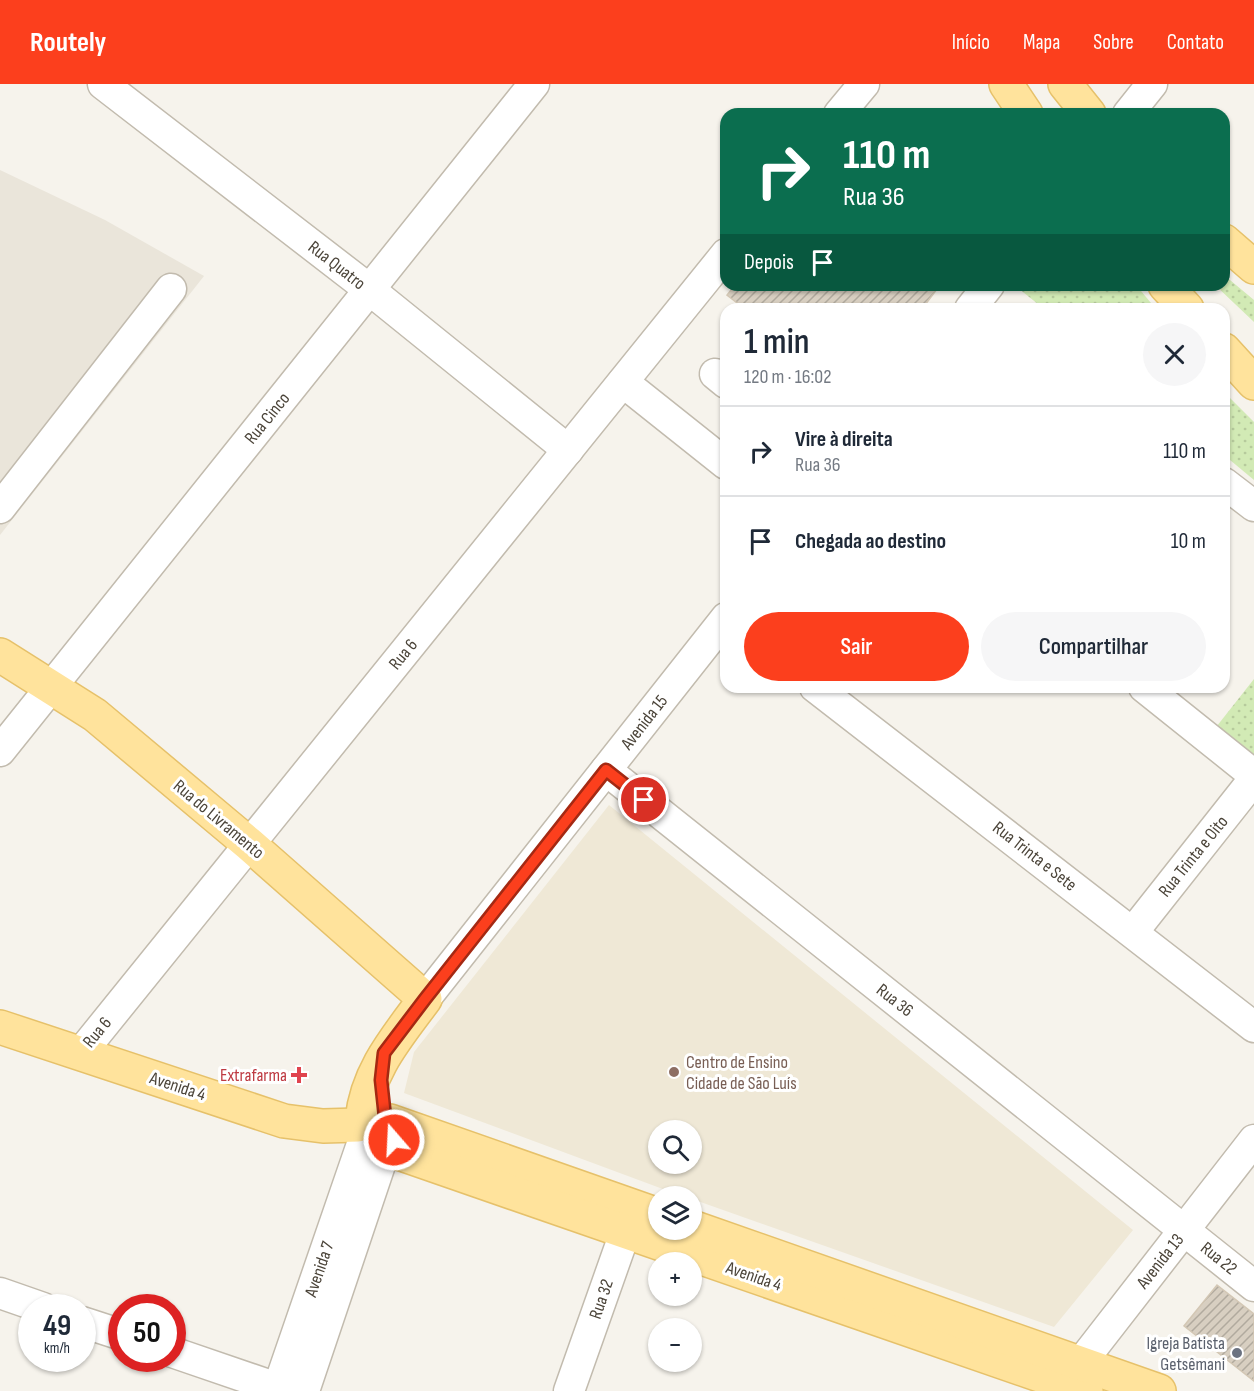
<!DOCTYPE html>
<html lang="pt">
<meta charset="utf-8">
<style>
:root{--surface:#fff;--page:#f6f6f7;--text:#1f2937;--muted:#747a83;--line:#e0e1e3;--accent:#fc3f1d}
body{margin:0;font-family:"Sofia Sans Condensed",sans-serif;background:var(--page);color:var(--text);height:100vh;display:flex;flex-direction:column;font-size:22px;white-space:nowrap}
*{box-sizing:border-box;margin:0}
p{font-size:20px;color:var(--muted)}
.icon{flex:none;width:33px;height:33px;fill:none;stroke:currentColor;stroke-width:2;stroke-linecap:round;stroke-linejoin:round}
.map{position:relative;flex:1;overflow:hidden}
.drawer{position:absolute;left:720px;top:219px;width:510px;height:390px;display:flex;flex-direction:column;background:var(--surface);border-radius:18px;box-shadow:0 2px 4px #0004}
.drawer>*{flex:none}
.hud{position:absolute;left:720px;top:24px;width:510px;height:183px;border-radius:18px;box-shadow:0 2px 4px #0004;background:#0b6e4f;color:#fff;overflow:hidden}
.controls{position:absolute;left:648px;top:1036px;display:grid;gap:12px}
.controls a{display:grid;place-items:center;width:54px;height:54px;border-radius:50%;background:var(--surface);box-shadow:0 2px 4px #0004;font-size:30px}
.speed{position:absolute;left:18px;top:1210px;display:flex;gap:12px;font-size:30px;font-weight:700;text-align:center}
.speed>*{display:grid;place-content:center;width:78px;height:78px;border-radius:50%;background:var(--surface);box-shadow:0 2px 4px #0004;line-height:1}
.speed small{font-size:15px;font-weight:400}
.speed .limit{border:9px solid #d22;background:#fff;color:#111}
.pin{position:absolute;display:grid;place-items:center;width:51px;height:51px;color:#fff;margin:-26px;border:3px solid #fff;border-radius:50%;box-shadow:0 2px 6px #0007}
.me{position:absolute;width:66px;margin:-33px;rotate:341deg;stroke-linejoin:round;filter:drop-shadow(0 0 4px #0008)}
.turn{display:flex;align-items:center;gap:21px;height:126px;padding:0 24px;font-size:27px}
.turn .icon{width:78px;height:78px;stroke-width:2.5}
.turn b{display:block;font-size:42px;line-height:51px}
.then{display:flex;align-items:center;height:57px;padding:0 24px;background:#0003;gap:12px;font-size:22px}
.round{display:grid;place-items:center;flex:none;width:63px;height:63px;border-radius:32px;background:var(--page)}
.head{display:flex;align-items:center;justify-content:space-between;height:102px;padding:0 24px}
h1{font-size:36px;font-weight:600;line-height:45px}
.primary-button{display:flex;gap:12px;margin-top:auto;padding:12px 24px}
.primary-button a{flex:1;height:69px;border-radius:36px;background:var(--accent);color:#fff;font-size:24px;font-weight:600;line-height:69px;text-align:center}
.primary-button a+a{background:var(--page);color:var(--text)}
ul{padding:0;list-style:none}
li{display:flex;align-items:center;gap:18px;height:90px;padding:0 24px;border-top:2px solid var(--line)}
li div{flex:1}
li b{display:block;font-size:22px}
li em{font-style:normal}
header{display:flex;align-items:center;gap:36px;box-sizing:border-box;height:84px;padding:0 30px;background:var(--accent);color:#fff}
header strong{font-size:28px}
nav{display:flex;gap:33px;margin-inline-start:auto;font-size:21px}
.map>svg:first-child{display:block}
.residential{fill:#eae5da}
.education{fill:#efe8d6;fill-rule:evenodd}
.grass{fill:url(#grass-dots)}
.building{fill:url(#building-hatch);stroke:#d3c7b4;stroke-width:1.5}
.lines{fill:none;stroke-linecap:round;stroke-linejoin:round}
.minor-casing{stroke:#c2bbae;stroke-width:33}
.major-casing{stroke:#e6c16a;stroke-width:36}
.minor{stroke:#fff;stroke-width:30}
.major{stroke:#ffe39c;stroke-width:33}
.route-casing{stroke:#a42913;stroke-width:15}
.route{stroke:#fc3f1d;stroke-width:10}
.education-dot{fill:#8d6e63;stroke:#fff;stroke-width:2}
.health-dot{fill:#e0444e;stroke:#fff;stroke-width:2}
.worship-dot{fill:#6b7280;stroke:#fff;stroke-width:2}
.labels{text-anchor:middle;stroke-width:6;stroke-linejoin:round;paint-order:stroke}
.street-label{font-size:18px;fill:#4b4439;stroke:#fff}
.education-label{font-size:18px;fill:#785e54;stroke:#fff;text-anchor:start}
.health-label{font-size:18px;fill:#be3a42;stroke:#fff;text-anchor:end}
.worship-label{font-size:18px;fill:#5b616d;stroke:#fff;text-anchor:end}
</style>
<header>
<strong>Routely</strong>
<nav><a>Início</a><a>Mapa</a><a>Sobre</a><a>Contato</a></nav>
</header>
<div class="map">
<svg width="1254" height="1307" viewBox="0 0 1254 1307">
<defs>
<pattern id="grass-dots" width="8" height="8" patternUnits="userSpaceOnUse" patternTransform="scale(1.5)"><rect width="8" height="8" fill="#d2eab5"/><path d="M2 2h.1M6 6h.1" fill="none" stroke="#b6ca9c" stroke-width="1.8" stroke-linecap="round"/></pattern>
<pattern id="building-hatch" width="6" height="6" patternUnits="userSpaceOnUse" patternTransform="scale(1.5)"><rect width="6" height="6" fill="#d8cfc1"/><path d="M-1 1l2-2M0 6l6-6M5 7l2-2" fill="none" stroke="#b1aa9e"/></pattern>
</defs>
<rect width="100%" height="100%" fill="#f6f3ec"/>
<path class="residential" d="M0,86l105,50 99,56 -204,259z"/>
<path class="education" d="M609,721l524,425 -79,97 -362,-128v-2l-13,-2 -275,-102 10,-41zM658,1047h34v33h-34z"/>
<g class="grass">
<path d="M1224,191l30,25v22l-39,-37h9z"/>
<path d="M1020,201h116l20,24h-112l-26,-21z"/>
<path d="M1224,308l30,30v58l-30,-25z"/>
<path d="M1254,595v79l-41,-27z"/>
</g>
<g class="building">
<path d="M735,201h205l-18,24h-177l-18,-14z"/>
<path d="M1217,1201l37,29v67l-70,-55z"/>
</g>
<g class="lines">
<g class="minor-casing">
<g id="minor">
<path d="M103,0l267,206 198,160"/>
<path d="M839,30l25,-30"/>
<path d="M1128,30l24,-30"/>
<path d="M970,225l19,-24"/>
<path d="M715,290l11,9"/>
<path d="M623,298l103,82"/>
<path d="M1224,399l30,23"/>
<path d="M0,424l171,-219"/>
<path d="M815,603l439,340"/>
<path d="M1144,603l110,88"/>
<path d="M0,667l534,-667"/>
<path d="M606,686l648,516"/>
<path d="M1133,848l121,-153"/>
<path d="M425,915l301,-381"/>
<path d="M80,970l646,-800"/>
<path d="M0,1209l43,15"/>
<path d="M82,1238l40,13"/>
<path d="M172,1268l114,39"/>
<path d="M1071,1300l9,-20 174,-224"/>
<path d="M277,1307l84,-244"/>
<path d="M304,1307l81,-241"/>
<path d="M569,1307l64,-181"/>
</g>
</g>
<g class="major-casing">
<g id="major">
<path d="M1006,0l20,30"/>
<path d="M1065,0l24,30"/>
<path d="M1224,157l30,26"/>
<path d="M1165,201l22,24"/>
<path d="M1224,266l30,33"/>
<path d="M0,571l95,60 154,129 176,155c-28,38 -58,72 -63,121"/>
<path d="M0,943l284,94 39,5 35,-1"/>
<path d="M390,1037l268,94"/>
<path d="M387,1065l699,242"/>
<path d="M692,1143l467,164"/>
</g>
</g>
<use href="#minor" class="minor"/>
<use href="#major" class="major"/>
</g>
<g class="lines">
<g class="route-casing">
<path id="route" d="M394,1056l-1,-13 -8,-10 -4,-37 3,-27 41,-54 181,-229 38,30"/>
</g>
<use href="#route" class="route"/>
</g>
<circle class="education-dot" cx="674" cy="988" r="6"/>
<path class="health-dot" d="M296 982h6v6h6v6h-6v6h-6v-6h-6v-6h6z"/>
<circle class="worship-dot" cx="1237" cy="1269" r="6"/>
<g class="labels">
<g class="street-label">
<text transform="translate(337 181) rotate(38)" y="6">Rua Quatro</text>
<text transform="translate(267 334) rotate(-51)" y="6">Rua Cinco</text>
<text transform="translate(403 570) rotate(-51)" y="6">Rua 6</text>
<text transform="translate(644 638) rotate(-52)" y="6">Avenida 15</text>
<text transform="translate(219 735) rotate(40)" y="6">Rua do Livramento</text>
<text transform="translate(1035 772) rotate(38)" y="6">Rua Trinta e Sete</text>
<text transform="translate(1193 772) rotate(-51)" y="6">Rua Trinta e Oito</text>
<text transform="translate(895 916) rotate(38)" y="6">Rua 36</text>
<text transform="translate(97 948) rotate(-51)" y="6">Rua 6</text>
<text transform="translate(178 1002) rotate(18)" y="6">Avenida 4</text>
<text transform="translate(1219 1174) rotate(39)" y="6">Rua 22</text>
<text transform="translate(1160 1177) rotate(-52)" y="6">Avenida 13</text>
<text transform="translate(319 1185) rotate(-71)" y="6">Avenida 7</text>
<text transform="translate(754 1192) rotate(19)" y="6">Avenida 4</text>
<text transform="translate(601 1215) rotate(-71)" y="6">Rua 32</text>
</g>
<g class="education-label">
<text x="686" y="984">Centro de Ensino<tspan x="686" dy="21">Cidade de São Luís</tspan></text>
</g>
<g class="health-label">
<text x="287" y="997">Extrafarma</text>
</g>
<g class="worship-label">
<text x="1225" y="1265">Igreja Batista<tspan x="1225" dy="21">Getsêmani</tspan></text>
</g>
</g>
</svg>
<div class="controls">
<a><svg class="icon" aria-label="search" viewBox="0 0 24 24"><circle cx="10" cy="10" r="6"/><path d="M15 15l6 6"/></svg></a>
<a><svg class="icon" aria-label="layers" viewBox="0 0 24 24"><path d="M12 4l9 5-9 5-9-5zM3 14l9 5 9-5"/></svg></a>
<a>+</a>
<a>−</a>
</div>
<div class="speed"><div>49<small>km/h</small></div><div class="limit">50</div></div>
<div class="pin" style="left:644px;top:716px;background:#d93025"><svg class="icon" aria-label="arrive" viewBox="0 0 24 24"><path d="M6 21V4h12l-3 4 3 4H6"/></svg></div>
<svg class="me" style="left:394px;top:1056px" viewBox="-20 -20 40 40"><circle r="17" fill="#fc3f1d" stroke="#fff" stroke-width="3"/><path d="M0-11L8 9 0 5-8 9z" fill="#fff"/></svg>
<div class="hud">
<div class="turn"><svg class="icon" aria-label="right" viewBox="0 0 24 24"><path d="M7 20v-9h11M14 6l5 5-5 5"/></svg><div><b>110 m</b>Rua 36</div></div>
<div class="then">Depois<svg class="icon" aria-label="arrive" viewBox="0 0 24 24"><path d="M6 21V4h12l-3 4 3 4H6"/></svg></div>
</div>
<section class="drawer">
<div class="head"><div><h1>1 min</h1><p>120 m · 16:02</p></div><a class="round"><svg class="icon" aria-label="close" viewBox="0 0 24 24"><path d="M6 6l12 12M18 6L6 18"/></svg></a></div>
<ul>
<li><svg class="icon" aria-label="right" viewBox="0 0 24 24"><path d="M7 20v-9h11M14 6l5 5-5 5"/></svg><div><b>Vire à direita</b><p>Rua 36</p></div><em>110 m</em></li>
<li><svg class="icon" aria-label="arrive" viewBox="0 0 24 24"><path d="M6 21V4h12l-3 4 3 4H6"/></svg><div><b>Chegada ao destino</b></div><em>10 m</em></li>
</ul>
<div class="primary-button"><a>Sair</a><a>Compartilhar</a></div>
</section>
</div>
